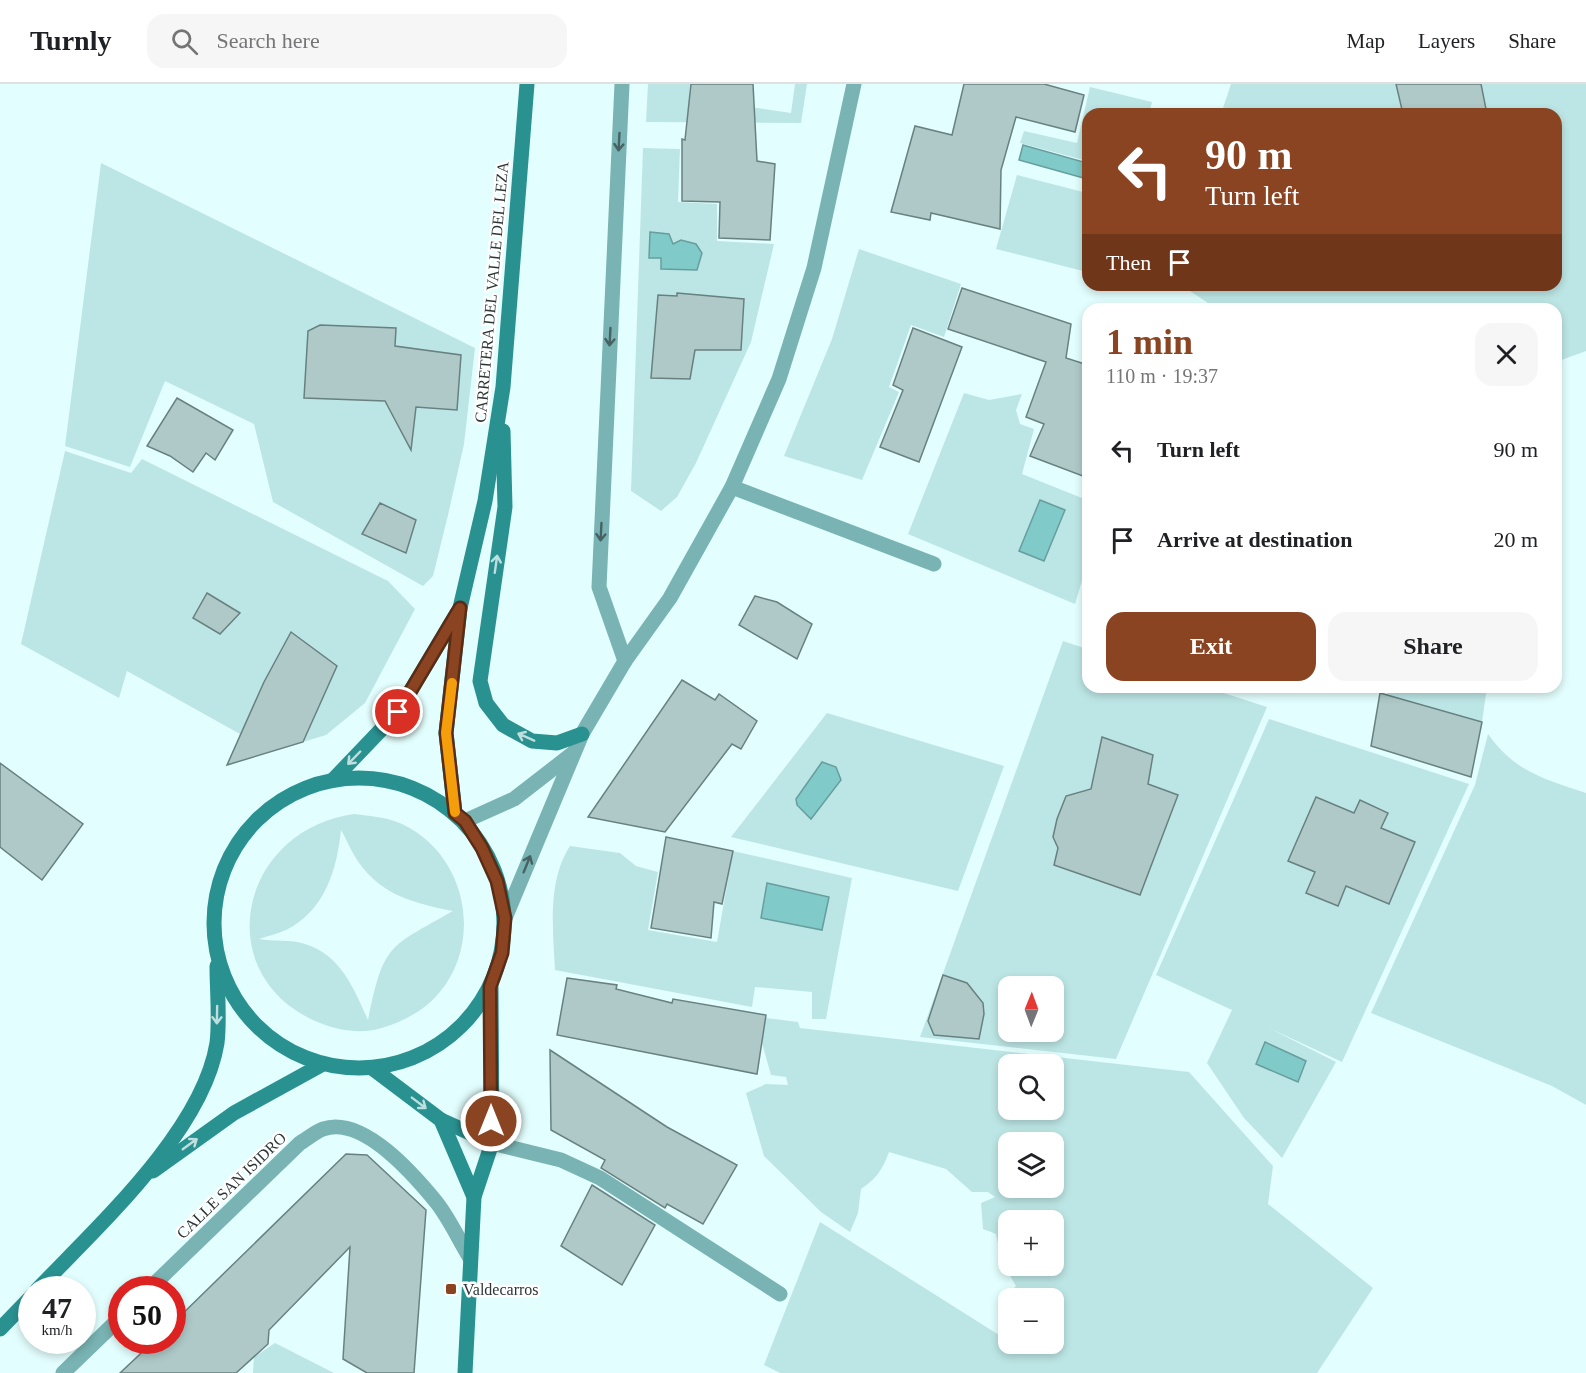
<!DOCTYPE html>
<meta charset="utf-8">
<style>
:root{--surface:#fff;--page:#f6f6f6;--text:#202124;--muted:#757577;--line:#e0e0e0;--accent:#8b4421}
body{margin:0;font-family:Georgia,serif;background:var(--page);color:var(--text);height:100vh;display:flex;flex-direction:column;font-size:22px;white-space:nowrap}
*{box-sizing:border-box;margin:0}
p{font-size:20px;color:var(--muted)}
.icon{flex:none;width:33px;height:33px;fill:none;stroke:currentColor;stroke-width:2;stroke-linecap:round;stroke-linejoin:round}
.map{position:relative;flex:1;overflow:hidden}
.details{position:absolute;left:1082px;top:219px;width:480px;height:390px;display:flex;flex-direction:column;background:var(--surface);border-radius:18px;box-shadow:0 3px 9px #0003}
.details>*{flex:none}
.hud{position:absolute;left:1082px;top:24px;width:480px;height:183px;border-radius:18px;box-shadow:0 3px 9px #0003;background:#8b4421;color:#fff;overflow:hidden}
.needle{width:39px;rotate:1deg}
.tools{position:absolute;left:998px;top:892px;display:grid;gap:12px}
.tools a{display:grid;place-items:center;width:66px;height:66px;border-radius:12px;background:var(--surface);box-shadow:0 3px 9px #0003;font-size:30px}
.speed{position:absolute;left:18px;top:1192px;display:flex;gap:12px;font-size:30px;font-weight:700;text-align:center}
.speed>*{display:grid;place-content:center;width:78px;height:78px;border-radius:50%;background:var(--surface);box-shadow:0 3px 9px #0003;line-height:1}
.speed small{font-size:15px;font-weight:400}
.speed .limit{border:9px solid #d22;background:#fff;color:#111}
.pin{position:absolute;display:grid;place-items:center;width:51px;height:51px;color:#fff;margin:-26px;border:3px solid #fff;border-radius:50%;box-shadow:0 2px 6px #0007}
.me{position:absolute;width:66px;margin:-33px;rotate:0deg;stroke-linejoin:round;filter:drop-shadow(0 0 4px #0008)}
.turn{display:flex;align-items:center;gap:21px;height:126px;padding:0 24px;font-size:27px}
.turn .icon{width:78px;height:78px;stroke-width:2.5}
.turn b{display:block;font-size:42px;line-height:51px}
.then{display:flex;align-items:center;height:57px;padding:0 24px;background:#0003;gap:12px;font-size:22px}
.round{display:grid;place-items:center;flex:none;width:63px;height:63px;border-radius:18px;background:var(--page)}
.head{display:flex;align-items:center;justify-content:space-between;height:102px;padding:0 24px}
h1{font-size:36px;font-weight:800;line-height:45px;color:var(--accent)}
.button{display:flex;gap:12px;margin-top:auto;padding:12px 24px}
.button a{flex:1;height:69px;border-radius:18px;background:var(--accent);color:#fff;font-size:24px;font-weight:800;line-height:69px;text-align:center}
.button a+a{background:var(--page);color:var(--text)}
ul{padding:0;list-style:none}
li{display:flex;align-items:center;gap:18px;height:90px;padding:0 24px}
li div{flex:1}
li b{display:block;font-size:22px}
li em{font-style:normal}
header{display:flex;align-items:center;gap:36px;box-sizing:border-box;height:84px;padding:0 30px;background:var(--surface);border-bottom:2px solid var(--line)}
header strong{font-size:28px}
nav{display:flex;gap:33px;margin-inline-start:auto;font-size:21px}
.search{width:420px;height:54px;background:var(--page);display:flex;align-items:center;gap:15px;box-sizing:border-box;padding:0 21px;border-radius:18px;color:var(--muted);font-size:22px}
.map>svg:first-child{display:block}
.green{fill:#bce6e5;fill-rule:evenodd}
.water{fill:#80cac9;stroke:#679e9d;stroke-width:1.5}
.building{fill:#afc9c9;stroke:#688080;stroke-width:1.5}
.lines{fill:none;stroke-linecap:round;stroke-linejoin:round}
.lane{stroke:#79b3b3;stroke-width:15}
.street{stroke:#79b3b3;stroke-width:15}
.secondary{stroke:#2a9191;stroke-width:15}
.oneway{stroke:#476262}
.oneway2{stroke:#bfdede}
.route-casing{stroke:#5a2c15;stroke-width:15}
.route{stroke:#8b4421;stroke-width:10}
.slow{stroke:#f59e0b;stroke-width:10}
.poi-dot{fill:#8b4421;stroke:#fff;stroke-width:2}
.labels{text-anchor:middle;stroke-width:5;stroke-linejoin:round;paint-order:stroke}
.street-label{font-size:16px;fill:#2c3636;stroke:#fff}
.poi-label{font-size:16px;fill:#2c3636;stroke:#fff;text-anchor:start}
</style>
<header>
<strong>Turnly</strong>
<div class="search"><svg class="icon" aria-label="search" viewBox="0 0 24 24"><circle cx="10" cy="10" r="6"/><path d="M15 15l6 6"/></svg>Search here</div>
<nav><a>Map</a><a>Layers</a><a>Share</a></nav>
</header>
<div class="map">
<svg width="1586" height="1289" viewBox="0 0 1586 1289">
<rect width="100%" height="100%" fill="#e3fefe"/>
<g class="green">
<path d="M648,0h42l-1,14 102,15 4,-29h12l-6,39 -155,-1z"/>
<path d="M1231,0h355v267l-30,11v-53h-339l-36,-24h375v-171h-335z"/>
<path d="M1090,3l62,15 -3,12h-61l-1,47 -67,-18 4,-12 53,12z"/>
<path d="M643,64l37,1 -2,53 39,2v37l57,3 -23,98 -55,121 -19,34 -16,14 -30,-20z"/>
<path d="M101,79l374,185 -11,96 -16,71 -15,61 -10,10 -150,-84 -19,-78 -89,-43 -35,86 -65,-21z"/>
<path d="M1017,91l70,18v79l-91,-23z"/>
<path d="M859,165l102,35 -17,53 -33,-12 -22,62 10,5 -37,88 -78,-24 48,-117z"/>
<path d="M964,309l25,7 33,-6 -6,16 4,14 14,5 -12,45 65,26v64l-12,40 -167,-70z"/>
<path d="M65,367l66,22 11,-14 246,122 27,28 -50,94 -39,32 -99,30 13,-31 -113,-63 -8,27 -98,-54z"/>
<path d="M1063,557l24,8 1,38h117l62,20 -151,352 -196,-22zM1008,903h45v45h-45z"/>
<path d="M1388,603h99l-5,35 -95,-27z"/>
<path d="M827,629l177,53 -46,125 -227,-54z"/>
<path d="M1269,635l200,65 -127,278 -75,-35 69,35 -54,96 -38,-40 -37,-55 25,-53 -76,-35z"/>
<path d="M1488,650c27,38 56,45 98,59v312l-34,-19 -181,-73 104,-228z"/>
<path d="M354,730c16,2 33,3 48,10 64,30 82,116 37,169 -15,18 -35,28 -57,35 -21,6 -42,3 -62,-5 -111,-44 -84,-192 34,-209zM341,746c5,8 8,17 13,25 23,39 58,48 99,56 -65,37 -69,32 -85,109 -14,-31 -27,-65 -63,-76 -15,-5 -31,-2 -46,-5 8,-3 18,-5 27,-9 39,-19 51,-61 55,-100z"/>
<path d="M570,762l50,7 16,13 22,6 -10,58 69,12 16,-91 119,27 -26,141h-14v-27l-57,-5 -3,20 -197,-37c-2,-40 -8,-89 15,-124z"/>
<path d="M766,934l32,4 2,6 389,44 84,94 -5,38 105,84 -56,85h-537l-16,-8 56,-143 179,113 5,-36 12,-13 -10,-17 2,-8v5h45v-45h-45v37l-9,-10 -3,-14 -13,-5 -2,-26 14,-6 -7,-5h-16l-26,-23 -57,-17c-6,17 -13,27 -28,37l-3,24 -8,19 -29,-20 -57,-56 -18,-63 20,-9 22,1 -2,-8 -15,-2 -9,-32zM1008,981h45v45h-45zM1008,1059h45v45h-45zM1008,1215h45v45h-45z"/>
<path d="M275,1259l59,30h-81l1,-16z"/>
</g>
<g class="water">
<path d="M1023,61l64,18v16l-68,-19z"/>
<path d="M650,148l19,2 4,10 8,-4 15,4 6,9 -5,17 -36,-1v-11h-12z"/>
<path d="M1040,416l25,10 -21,51 -25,-10z"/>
<path d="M822,678l14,5 5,13 -30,39 -14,-14 -1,-6z"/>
<path d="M767,799l62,14 -7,33 -61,-12z"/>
<path d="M1265,958l41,19 -8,21 -42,-18z"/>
</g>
<g class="building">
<path d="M691,0h62l4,77 18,3 -5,76 -51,-2 1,-36 -38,-1v-62l3,1z"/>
<path d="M964,0h80l40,11 -9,37 -59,-15 -15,53 -1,59 -69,-16 -1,7 -39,-8 24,-86 37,9z"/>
<path d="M1396,0h85l6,30h-84z"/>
<path d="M962,204l109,36 -5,34 22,7v113l-58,-22 14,-32 -18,-7 20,-55 -98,-33z"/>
<path d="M677,209l67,6 -3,51h-46l-5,29 -39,-1 7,-83 19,1z"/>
<path d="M320,241l76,3 -1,18 66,9 -4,55 -41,-3 -5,43 -26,-49 -81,-3 4,-67z"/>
<path d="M913,244l49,19 -43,115 -39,-15 23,-57 -10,-5z"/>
<path d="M177,314l56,32 -18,30 -9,-7 -13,19 -23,-16 -23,-10z"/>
<path d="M380,419l36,17 -10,33 -44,-19z"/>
<path d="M207,509l33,20 -20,21 -27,-16z"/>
<path d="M755,512l22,6 35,22 -15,35 -58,-34z"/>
<path d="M291,548l46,34 -34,76 -76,23 37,-83z"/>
<path d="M682,596l33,20 4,-6 38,27 -16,28 -9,-5 -67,88 -77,-15z"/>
<path d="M1380,609l102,29 -11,55 -100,-31z"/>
<path d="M1102,653l51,18 -5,29 30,11 -38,100 -86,-30 4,-17 -5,-11 4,-18 9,-23 25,-7z"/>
<path d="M0,679l83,61 -41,56 -42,-33z"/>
<path d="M1316,713l38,16 6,-13 28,13 -7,15 34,14 -26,62 -43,-18 -8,20 -32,-13 9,-21 -27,-11z"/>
<path d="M666,753l67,14 -11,53 -8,-2 -3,36 -60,-10z"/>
<path d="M943,891l24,8 16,20 1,11 -5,25 -45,-4 -6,-14z"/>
<path d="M567,894l50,7 -1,4 56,14 1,-4 93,16 -9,59 -200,-39z"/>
<path d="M550,966l117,77 70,38 -34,59 -36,-20 -2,4 -64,-40 4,-8 -54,-30z"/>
<path d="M346,1070l21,1 59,55 -12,163h-47l-24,-14 7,-112 -81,83 -1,14 -32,29h-116l34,-32h18v-17z"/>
<path d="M592,1101l63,40 -33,60 -61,-39z"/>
</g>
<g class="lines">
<path class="lane" d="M732,403l202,77"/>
<g class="street">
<path d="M622,0l-23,503 26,74"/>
<path d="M465,737l49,-22 58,-45"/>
<path d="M505,834l77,-184 43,-73 45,-63 62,-111 47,-108 35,-111 40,-184"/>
<path d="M492,1059l69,17 39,18 180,116"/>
<path d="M148,1206l152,-147c7,-4 15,-11 23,-14 40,-14 92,47 114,74 13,17 22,37 33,55"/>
<path d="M63,1289l59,-57"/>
</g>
<g class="secondary">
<path d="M503,347l2,76 -25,174 6,22 17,22 29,16 25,2 25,-9"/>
<circle cx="359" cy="839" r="145"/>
<path d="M333,696l65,-68 59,-99"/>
<path d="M455,729l-9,-80 14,-125 25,-107 18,-114 24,-303"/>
<path d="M372,984l69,52 33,77"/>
<path d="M441,1036l51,23"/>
<path d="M153,1087l81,-58 89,-49"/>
<path d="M37,1206c60,-63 166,-159 180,-247 3,-25 0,-52 0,-77"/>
<path d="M0,1245l32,-33"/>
<path d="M465,1289l9,-176 18,-54 -1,-156"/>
</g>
</g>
<defs><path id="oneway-shaft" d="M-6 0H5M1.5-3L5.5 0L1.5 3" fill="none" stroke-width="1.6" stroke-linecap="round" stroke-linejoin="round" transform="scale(1.5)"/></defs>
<g class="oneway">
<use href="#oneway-shaft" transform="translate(619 58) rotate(93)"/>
<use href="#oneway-shaft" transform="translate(610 253) rotate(93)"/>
<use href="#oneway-shaft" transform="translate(601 448) rotate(93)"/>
<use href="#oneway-shaft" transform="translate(527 780) rotate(-68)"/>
</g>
<g class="oneway2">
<use href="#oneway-shaft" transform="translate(496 480) rotate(-82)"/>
<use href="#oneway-shaft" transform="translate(526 653) rotate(-156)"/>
<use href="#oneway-shaft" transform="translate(354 674) rotate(134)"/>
<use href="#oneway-shaft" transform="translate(217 931) rotate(91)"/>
<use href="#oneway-shaft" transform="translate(419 1019) rotate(37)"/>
<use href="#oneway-shaft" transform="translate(190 1060) rotate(-36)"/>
</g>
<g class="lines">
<g class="route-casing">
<path id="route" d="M398,628l62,-104 -14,125 9,80 10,8 17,27 15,33 8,37 -3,35 -12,34 1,134"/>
</g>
<use href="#route" class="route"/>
<path class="slow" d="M452,599l-6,50 9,79"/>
</g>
<rect class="poi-dot" x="445" y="1199" width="12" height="12" rx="3"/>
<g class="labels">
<g class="street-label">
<text transform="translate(491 208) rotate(-85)" y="6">CARRETERA DEL VALLE DEL LEZA</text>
<text transform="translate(231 1101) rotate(-44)" y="6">CALLE SAN ISIDRO</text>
</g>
<g class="poi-label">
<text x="463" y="1211">Valdecarros</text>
</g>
</g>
</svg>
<div class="tools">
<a><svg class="needle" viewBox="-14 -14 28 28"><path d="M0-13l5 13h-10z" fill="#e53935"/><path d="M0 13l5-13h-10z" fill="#757577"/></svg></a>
<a><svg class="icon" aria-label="search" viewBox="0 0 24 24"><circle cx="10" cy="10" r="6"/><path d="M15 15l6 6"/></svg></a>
<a><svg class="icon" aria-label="layers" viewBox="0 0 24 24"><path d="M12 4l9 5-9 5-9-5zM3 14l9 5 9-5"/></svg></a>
<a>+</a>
<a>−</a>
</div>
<div class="speed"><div>47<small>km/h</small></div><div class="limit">50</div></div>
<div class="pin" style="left:398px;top:628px;background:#d93025"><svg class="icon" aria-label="arrive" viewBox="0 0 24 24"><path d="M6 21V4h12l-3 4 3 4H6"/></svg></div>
<svg class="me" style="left:491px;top:1037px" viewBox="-20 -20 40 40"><circle r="17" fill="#8b4421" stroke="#fff" stroke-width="3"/><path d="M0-11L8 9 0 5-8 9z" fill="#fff"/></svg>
<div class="hud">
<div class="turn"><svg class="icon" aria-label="left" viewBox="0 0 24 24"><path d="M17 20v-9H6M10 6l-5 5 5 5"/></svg><div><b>90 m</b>Turn left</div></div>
<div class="then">Then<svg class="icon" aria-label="arrive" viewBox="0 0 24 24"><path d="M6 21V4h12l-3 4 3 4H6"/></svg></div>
</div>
<section class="details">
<div class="head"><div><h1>1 min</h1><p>110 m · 19:37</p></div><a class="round"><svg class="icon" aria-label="close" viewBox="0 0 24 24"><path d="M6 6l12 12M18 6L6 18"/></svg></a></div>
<ul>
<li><svg class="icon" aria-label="left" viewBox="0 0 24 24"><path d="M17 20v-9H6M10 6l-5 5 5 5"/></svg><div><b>Turn left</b></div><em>90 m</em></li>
<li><svg class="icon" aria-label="arrive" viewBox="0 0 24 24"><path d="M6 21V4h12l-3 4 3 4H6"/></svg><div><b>Arrive at destination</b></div><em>20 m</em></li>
</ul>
<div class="button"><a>Exit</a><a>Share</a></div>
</section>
</div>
